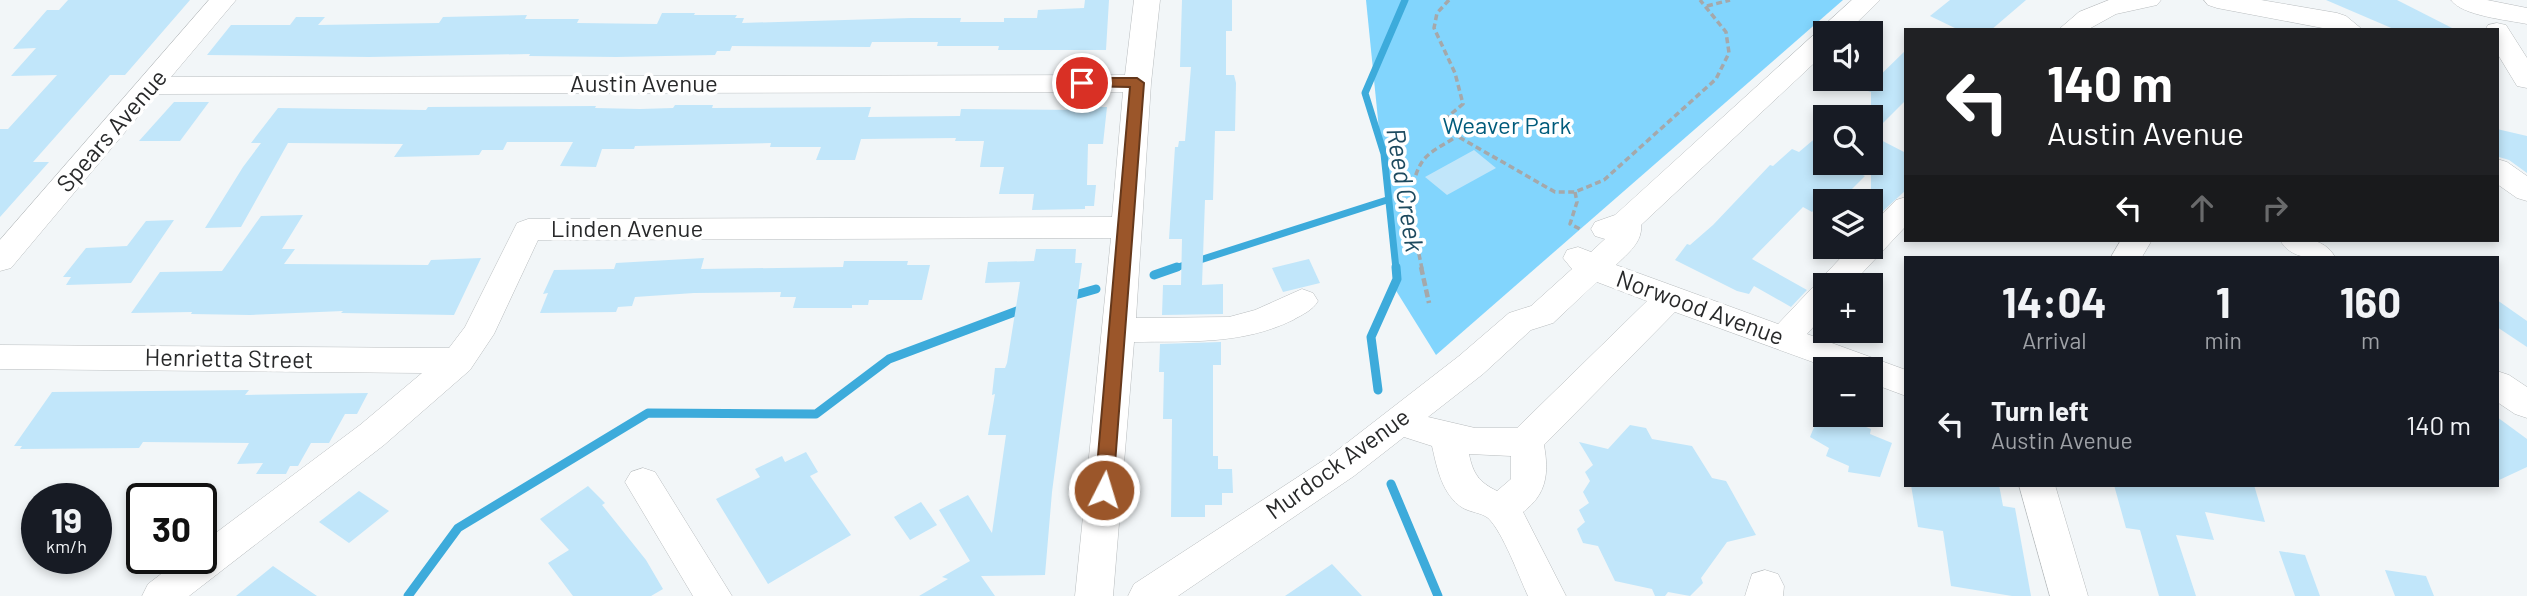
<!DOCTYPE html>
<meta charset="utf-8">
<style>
:root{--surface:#171b24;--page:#242831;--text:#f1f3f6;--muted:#9ea1a6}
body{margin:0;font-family:Barlow,sans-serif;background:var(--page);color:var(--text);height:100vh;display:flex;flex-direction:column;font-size:26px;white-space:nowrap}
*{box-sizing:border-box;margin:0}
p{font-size:23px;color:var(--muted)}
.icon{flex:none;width:38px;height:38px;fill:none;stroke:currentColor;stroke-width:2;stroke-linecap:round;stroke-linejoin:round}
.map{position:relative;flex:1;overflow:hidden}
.side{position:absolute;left:1904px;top:256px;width:595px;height:231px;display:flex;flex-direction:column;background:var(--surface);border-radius:0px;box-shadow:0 4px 10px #0003}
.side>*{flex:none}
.top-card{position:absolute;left:1904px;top:28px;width:595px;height:214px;border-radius:0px;box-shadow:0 4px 10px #0003;background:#202124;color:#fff;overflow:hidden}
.buttons{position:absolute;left:1813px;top:21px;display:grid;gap:14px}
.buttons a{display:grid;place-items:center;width:70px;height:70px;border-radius:0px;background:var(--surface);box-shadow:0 4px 10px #0003;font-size:35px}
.speed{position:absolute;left:21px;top:483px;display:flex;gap:14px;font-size:35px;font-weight:700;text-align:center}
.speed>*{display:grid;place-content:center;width:91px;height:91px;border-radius:50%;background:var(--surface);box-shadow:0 4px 10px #0003;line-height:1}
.speed small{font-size:18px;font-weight:400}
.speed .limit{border:4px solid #111;border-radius:10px;background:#fff;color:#111}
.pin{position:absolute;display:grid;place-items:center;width:60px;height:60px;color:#fff;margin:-30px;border:4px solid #fff;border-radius:50%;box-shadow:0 2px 7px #0007}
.me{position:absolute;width:77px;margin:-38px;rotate:5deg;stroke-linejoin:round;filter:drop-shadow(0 0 5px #0008)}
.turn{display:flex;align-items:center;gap:24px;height:147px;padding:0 28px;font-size:32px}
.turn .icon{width:91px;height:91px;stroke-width:2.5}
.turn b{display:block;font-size:49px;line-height:60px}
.lanes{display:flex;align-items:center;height:66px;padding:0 28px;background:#0003;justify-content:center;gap:35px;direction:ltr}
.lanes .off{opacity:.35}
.eta{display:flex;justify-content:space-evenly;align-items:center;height:119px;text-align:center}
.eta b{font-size:42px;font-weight:700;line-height:49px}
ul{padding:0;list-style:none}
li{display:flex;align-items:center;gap:21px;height:98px;padding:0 28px}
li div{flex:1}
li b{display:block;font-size:26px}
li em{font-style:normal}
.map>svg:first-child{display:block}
.green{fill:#82d5fd}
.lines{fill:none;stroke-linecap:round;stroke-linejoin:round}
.stream-far1{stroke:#3dabdb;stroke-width:7}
.stream{stroke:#3dabdb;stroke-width:9}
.building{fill:#c1e6fa}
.minor-casing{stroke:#b8bcbe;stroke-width:1}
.path-far1{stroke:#a5a8aa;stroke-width:3.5;stroke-dasharray:6 3.5;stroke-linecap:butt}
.path{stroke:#a5a8aa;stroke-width:4.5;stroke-dasharray:8 3.5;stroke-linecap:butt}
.minor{fill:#fff;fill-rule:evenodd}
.route{fill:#9b562a;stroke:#65381b;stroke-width:2}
.labels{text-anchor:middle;stroke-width:7;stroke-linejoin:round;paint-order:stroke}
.street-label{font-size:24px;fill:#28292a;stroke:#fff}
.park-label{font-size:24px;fill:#005b7b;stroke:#fff}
.water-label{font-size:26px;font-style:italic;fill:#1d4a5f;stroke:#fff}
</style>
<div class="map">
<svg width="2527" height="596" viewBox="0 0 2527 596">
<rect width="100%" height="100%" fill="#f2f6f8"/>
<path class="green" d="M1366,0h477l-407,355 -41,-66z"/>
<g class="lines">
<g class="stream-far1">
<path d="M1172,269l215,-69"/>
<path d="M1396,269l-12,-115 -19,-61 40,-93"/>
</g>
<g class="stream">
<path d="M1154,275l23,-8"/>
<path d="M1068,297l28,-8"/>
<path d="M1378,390l-7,-53 26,-58 -1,-12"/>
<path d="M1391,484l47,112"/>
<path d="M408,596l50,-68 190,-115 168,1 73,-55 136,-51"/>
</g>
</g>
<g class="building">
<path d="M68,0h122l-65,75h-15l-77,87h16l-49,55v-88h8l49,-54 -46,1 25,-28 -23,1 34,-39h12z"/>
<path d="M1085,0h24l-3,50h-108l1,-4h-62l1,-4h-66l-2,5 -138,-1 -2,5h-13l-2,4 -99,2 -87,-1 1,-2 -161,3 -162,-2 24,-30h59l6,-8h29l-7,8 121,-2 4,-6 84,-2 -2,4h54l-2,4 80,1 5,-11h33l-1,2h43l-2,3h9l-2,5 169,-5h50l-1,4h44v-4h33l1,-8 46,-2z"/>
<path d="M1182,0h50v31h-6v44h8l2,8 -1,48h-20l-2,69h-8l-3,85 21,-1v30l-61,1 1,-30h18l1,-46h-13l6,-92h3l1,-6h6l6,-74h-11z"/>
<path d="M1950,0h76l-35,30h-32l-29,-14z"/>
<path d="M2326,0h71l59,30h-60z"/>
<path d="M1906,50v50l-35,35 35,18v37l-35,32v-130l-6,-2z"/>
<path d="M174,102h35l-29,39h-41z"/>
<path d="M675,105h38l-1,3 159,-1 -3,10 92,-1 1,-7 124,1v-3h22l-4,37h-15l-1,41h9l-2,21h-9v3l-53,1 2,-16h-35l5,-27h-24l4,-26h-29l1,-3 -95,1 -6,21h-39l5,-13h-51l1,-4 -136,3 -1,3h-32l-6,18 -36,-1 13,-24h-66l-4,8h-21l-3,5 -85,2 9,-13 -115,-1 -47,84 -36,1 38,-61 18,-24h-10l27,-35 148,2 2,-3 168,-1 -1,2 45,1 33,-1z"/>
<path d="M2497,129l30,7v37l-18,-13 -10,-3z"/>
<path d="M1825,130v33h13l27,13 -22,22 -12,-6 -19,20 -9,-5 -51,52 55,31 -16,17 -37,-21 -5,8 -12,-3 -62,-31 12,-16 3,1 23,-20 57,-60 3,1 19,-17 7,3z"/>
<path d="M1474,150l22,18 -49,27 -22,-18z"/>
<path d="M303,215l-21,34h13l-11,15 144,1 3,-5 50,-2 -27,57 -113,-2 2,-2 -93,4 -59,-1 1,-2 -61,1 29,-41 62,-1 39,-55z"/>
<path d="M174,220l-43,63 -65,2 5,-8h-8l23,-29 41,-2 19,-25z"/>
<path d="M1036,249h40l-1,14h7l-30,229 -7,83 -64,1 14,20h-76l29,-17 -6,-2 28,-16 -31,-51 29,-15 24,38 14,-98h-18l7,-41 -3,1 3,-27h10l2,-5 13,-81 -35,1 3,-21 46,-1z"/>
<path d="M704,258l-3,11 142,-2 1,-6h64l-1,4h23l-8,35h-53l-1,5h-16v3h-59l3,-11h-16l1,-5 -87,1 -59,4 -3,9 -14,1 -2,5 -76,1 8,-20 -5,1 11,-24 60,-1 2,-6z"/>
<path d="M1309,259l11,24 -37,9 -11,-24z"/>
<path d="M2497,300l30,21v26l-30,-20z"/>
<path d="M1221,342v23h-8v91h5v13h14l1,24h-11v12h-17v12h-34l1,-98h-9l1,-47h-5l1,-28z"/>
<path d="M249,390l-4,5 123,-2 -11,21h-12l-16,29h-18l-13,23h-8l-4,8h-30l7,-11 -26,1 12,-21 -106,-1 -4,6 -119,1 2,-3h-8l38,-54z"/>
<path d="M1819,415h17l35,14 -1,5 22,9 -12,34 -32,-5 1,-6 -23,-10 3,-8 -19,-11z"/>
<path d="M2497,417l30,22v28l-30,14z"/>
<path d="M1630,425l16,3 6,11 40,7 20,32 14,3 30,54 -29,7 -26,36 2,5 -13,13 -22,-4 -3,4h-10l-3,-7 -37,-8 -17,-35 -15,-3 -6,-14 8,-7 -6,-12 10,-7 -6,-11 7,-11 -5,-9 8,-7 -14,-23 29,7z"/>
<path d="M806,452l12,20 -8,4 41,59 -83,49 -52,-85 44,-22 -5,-8 27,-13 3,6z"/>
<path d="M1911,485h88l4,21 12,2 16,88h-19l-61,-10 -8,-55 -25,-4z"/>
<path d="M2114,485h140l11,37 -60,-10 9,28 -38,-5 20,61h-37l-19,-66 -14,-2z"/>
<path d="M588,486l17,17 -3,2 44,55 17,29 -12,7h-78l-25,-33 21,-13 -29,-31z"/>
<path d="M359,491l30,20 -40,32 -30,-21z"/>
<path d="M921,502l16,23 -27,15 -16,-23z"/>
<path d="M2279,551l26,4 15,41h-25z"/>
<path d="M1332,564l30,32h-77z"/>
<path d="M273,566l44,30h-81z"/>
<path d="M2385,570l41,6 8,20h-39z"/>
</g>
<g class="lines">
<g class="minor-casing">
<g id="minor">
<path d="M209,0h27l-65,77 954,-2 9,-75h26l-9,83 -15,235 93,-1 26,-7 47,-21 11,4 5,8c-6,10 -15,13 -25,19 -51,25 -104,21 -159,22l-21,254h-38l36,-358 -573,2 -44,94 -24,36 -86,75 -195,151h-47l6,-12 34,-26h19v-14l159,-119 62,-52 -422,-4v-24l449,3 16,-21 52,-104 11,-4 584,-2 11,-125 -966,2 -146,174 -11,3v-31z"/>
<path d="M1852,0h28l-34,33h-21v20l-184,172c2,17 -14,29 -25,40l162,59 73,-77h20v-21l25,-26 10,-3v29l-55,59h-26v29l-18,20 99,36v26l-35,-13v-14h-39l-157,-57 -131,133c5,28 3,49 -21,67l43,84h-38c-9,-19 -25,-64 -40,-78 -6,-5 -18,-6 -25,-10 -21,-13 -26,-40 -31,-62l-28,-9 -50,39 -176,120h-50l6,-12 196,-128 129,-100 50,-43 22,-7 41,-37 -9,-11 4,-8 11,-3 13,5 14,-13 -10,-3 -4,-7 4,-7 20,-7zM1597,282l50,19 -130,127h-42l-47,-11 55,-43 48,-44 22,-7zM1469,454l42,2v23l-14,12c-18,-9 -24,-17 -28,-37z"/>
<path d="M2109,0h52l-4,5 -41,9 -29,16h-29l21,-18z"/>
<path d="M2204,0h57l76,13 9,3 17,14h-30l-116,-22 -9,-3z"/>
<path d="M2451,0h36l40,8v16c-19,-4 -65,-8 -76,-24z"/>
<path d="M2497,23l9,2 21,33v30l-10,-2 -20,-33v-23h-12l3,-5z"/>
<path d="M2497,159l10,3 20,14v25l-10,-3 -20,-14z"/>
<path d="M2121,240h31l-10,17h-31z"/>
<path d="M2280,240c21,-1 43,-4 55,17 -21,1 -43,4 -55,-17z"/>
<path d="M2497,371l12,4 18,12v31l-12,-4 -18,-12z"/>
<path d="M643,468l12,4 77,124h-39l-68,-114 6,-10z"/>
<path d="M2019,485h36l33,111h-38z"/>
<path d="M1765,570l13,4 6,12 -1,10h-38l7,-22z"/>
</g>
</g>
<g class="path-far1">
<path d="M1449,0l-12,13 -3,15 21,45 8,31 -18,15 12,17 98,56h20l29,-12 112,-101 13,-26 -3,-21 -26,-32"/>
<path d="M1707,6l23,-6"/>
<path d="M1575,192l2,10 -7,22 12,6"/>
<path d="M1422,269c-6,-31 -19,-78 0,-107 8,-12 24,-18 35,-26"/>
</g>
<path class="path" d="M1421,267l8,36"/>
<use href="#minor" class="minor"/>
</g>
<path class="route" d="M1082,78h55l7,5 -31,407 -3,5 -6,2 -7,-2 -2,-5 35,-403 -52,-1v-6z"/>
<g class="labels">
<g class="street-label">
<text x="644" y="92">Austin Avenue</text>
<text transform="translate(112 131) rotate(-49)" y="8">Spears Avenue</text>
<text x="627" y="237">Linden Avenue</text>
<text transform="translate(1700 308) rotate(20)" y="8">Norwood Avenue</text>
<text transform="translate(229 359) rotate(1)" y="8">Henrietta Street</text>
<text transform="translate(1338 464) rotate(-36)" y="8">Murdock Avenue</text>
</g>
<g class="park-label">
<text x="1507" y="134">Weaver Park</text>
</g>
<g class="water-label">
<text transform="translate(1405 190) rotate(81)" y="9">Reed Creek</text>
</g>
</g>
</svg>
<div class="buttons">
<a><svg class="icon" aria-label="sound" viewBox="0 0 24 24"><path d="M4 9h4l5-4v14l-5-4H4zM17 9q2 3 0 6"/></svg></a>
<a><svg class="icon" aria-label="search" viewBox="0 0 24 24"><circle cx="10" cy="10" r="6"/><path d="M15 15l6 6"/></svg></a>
<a><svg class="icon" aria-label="layers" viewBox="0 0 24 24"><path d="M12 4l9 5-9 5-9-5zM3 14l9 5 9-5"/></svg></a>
<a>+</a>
<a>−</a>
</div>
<div class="speed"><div>19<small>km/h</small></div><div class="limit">30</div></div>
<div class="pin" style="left:1082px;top:83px;background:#d93025"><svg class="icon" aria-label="arrive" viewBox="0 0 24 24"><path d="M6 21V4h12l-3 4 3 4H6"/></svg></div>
<svg class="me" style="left:1104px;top:490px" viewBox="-20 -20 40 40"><circle r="17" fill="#9b562a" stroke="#fff" stroke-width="3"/><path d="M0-11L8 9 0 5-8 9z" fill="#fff"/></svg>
<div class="top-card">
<div class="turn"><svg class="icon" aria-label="left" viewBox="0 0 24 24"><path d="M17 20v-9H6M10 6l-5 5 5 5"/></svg><div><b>140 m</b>Austin Avenue</div></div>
<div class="lanes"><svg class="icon" aria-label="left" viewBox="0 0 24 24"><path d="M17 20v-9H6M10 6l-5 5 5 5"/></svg><svg class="icon off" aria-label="ahead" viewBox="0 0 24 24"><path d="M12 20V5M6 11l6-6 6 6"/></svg><svg class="icon off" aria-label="right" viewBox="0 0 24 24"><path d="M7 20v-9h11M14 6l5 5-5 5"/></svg></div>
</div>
<section class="side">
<div class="eta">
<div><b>14:04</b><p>Arrival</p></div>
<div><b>1</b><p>min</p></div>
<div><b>160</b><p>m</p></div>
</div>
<ul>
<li><svg class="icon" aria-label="left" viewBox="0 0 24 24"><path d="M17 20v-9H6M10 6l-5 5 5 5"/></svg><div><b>Turn left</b><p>Austin Avenue</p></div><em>140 m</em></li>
</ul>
</section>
</div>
